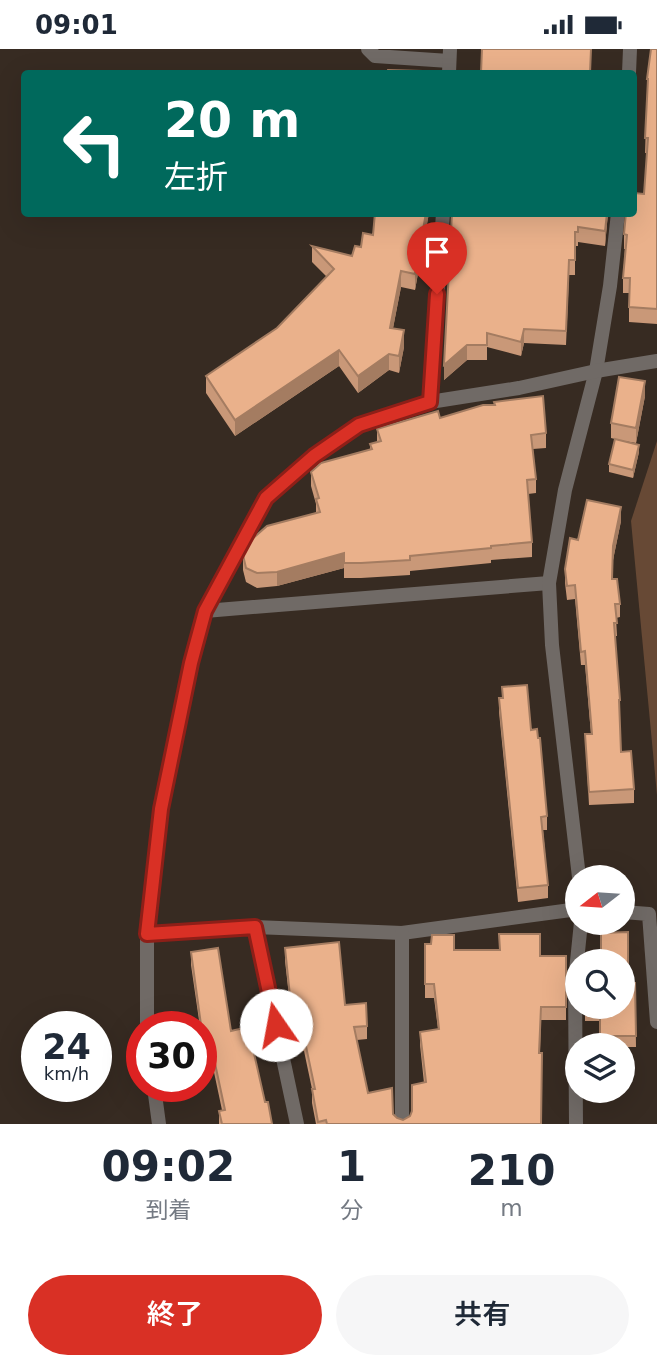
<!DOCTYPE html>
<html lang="ja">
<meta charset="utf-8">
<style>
:root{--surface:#fff;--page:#f6f6f7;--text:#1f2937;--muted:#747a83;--accent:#d93025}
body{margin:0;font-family:"DejaVu Sans","Noto Sans JP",sans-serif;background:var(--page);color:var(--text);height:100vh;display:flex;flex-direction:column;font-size:26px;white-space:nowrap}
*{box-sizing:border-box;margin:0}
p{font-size:23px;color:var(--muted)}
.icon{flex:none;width:38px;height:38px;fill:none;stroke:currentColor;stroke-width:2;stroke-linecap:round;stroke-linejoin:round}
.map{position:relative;height:1075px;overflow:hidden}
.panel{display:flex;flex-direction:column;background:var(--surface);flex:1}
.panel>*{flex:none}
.hud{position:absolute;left:21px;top:21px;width:616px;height:147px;border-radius:7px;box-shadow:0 7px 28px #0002;background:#00695c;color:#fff;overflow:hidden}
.needle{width:46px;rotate:253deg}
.tools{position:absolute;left:565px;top:816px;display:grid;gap:14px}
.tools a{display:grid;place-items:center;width:70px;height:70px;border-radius:50%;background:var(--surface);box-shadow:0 7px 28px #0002;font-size:35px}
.speed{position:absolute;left:21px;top:962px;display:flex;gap:14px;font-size:35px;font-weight:700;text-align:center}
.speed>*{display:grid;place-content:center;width:91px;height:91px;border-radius:50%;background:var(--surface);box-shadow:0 7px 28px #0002;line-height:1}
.speed small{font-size:18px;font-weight:400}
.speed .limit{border:10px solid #d22;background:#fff;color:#111}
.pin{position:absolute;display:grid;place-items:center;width:60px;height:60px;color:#fff;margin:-72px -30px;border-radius:50% 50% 50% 0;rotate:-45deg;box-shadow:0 0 7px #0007}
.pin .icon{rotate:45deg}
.me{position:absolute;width:77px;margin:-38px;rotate:348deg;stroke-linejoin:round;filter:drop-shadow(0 0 5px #0008)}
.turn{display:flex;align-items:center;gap:24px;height:147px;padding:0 28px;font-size:32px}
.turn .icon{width:91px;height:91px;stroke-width:2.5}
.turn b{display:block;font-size:49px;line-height:60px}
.eta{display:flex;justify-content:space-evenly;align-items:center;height:119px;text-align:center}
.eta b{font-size:42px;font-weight:600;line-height:49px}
.cta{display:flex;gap:14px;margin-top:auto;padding:14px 28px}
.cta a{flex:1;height:80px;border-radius:42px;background:var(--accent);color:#fff;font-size:28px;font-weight:600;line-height:80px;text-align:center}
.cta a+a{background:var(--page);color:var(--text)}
.status{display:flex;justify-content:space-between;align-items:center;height:49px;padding:0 35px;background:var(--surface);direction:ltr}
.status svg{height:19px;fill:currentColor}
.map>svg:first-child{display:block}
.green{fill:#674935}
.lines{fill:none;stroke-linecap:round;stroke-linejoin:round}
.minor{stroke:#706a66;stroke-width:14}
.tertiary{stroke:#706a66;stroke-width:14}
.wall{fill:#c99878}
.shaded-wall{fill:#a47c61}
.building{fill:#eab18b;stroke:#a47c61;stroke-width:2}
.route-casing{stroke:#8d1f18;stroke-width:18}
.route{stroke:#d93025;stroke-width:12}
</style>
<div class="status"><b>09:01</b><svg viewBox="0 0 49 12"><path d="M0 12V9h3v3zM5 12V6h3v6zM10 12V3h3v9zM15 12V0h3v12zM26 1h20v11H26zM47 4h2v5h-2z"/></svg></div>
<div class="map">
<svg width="657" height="1075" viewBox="0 0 657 1075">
<rect width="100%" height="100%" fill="#372b22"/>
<path class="green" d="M657,392v354l-26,-274z"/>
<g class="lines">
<g class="minor">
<path d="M368,0l7,7 74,5"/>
<path d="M449,24l1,-24"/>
<path d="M629,24l1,-24"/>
<path d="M430,353l13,-189"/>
<path d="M205,562l344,-28"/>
<path d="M579,828l-27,-232 -3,-62 16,-93 31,-119 14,-85 8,-73"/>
<path d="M623,863l26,2 8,108"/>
<path d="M255,878l42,197"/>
<path d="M147,885l108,-7 147,6 176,-24"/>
<path d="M402,1075v-191"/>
<path d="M576,1075l-1,-143 6,-59"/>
</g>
<g class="tertiary">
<path d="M147,978v-93l14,-126 30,-145 14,-52 61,-113 48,-42 45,-31 71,-23 89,-14 77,-17 61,-10"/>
<path d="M154,1038l5,37"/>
</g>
</g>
<g class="wall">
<path d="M657,0v275l-28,-2v-29h-6v-15l2,-29h-1v-15l20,-40 3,-41h-2l2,-60v-14z"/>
<path d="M375,164h54l-14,77 -14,-3 -8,41 11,19 -5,26 -10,-3 -31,23 -19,-27 -104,70 -29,-43v-17l71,-48 50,-51 -15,-15v-16l40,10 21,-21z"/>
<path d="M452,164h156l-3,33 -27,-4v4h-3v29h-6l-3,70 -42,-2 -3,13 -34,-9v13h-20l-23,20z"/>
<path d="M645,347l-9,47 -18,-3 21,12 -6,26 -24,-6v-8l6,-25 -4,-1v-15z"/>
<path d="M440,369l106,15v15l-13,1 3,30v14l-8,1 4,48v15l-41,3v3l-81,8v4l-49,3h-17v-10l-67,18 -20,2 -11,-6 -3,-12v-15l73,-42v-9l-5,-18v-14l59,-23v-5l7,-2v-13z"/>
<path d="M621,472l-8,39 -1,19 8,25v13l-4,1 1,18h-2l5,64v14h-1l2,38 13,37v14l-45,2 -4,-71h6l-6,-69h-4l-6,-66 -8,1 -2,-17v-14l13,-29z"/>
<path d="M502,638l29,43 16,86v14h-4l5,55v13l-30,4 -19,-190v-14h3z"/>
<path d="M499,885l41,22h26v64h-25l-1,33 1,71h-225l-4,-21v-14l-8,-38 -12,2 -6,-26v-29l3,-2 -4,-35v-13l82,78v13l-10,1 11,53 29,25 6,2 7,-4 14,-33 -4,-38v-13l18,-3 -4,-31h-9v-54l29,6h45z"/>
<path d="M191,903l40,79 34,71 7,22h-53v-13l3,-1 -14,-66 -6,1 -1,-18h-1l-9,-62z"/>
<path d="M601,910l27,24h7l1,64h-13v-2h-23v-24h-15v-15z"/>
</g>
<g class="shaded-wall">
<path d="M426,164h3l-14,77v-16z"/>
<path d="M607,164h1l-3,33v-15z"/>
<path d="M401,222v16l-11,57v-16z"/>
<path d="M524,280v14l-3,13v-14z"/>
<path d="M404,281v17l-5,26v-17z"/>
<path d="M467,296v15l-23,20v-15z"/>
<path d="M339,301v16l-104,70v-16z"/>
<path d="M389,305v16l-31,23v-17z"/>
<path d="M645,332v15l-9,47v-15z"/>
<path d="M639,396v7l-6,26v-8z"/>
<path d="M621,458v14l-8,39v-14z"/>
<path d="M344,504v15l-67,18v-14z"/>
</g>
<g class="building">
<path d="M482,0h109l-1,24h-109z"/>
<path d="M651,0h6v260l-28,-2 1,-29h-7l4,-43 -3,-1 2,-21h8v-20l10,1 4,-56h-3l3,-59h-1z"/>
<path d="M388,21l34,1v2h-35z"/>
<path d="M375,164h51l-11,61 -14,-3 -11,57 14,2 -5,26 -10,-2 -31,22 -19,-26 -104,70 -29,-44 71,-48 57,-59 -22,-23 40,10 3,-10 6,1 2,-14 10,2z"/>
<path d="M452,164h155l-2,18 -27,-4v5h-3v28h-6l-3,71 -42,-2 -3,13 -34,-9v12h-20l-23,20z"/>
<path d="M619,328l26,4 -9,47 -25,-5z"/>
<path d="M543,347l3,37 -15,2 5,44 -9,1 5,62 -41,4v2l-81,8v4l-49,3h-17v-10l-67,19 -20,1 -11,-5 -3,-13 8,-15 16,-14 53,-14 -4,-13 3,-1 -8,-26 10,-9 51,-14 -2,-5 11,-3 -4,-12 61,-18 2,7 43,-13h12l-1,-3z"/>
<path d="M615,390l24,6 -6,25 -24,-6z"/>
<path d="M587,451l34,7 -8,39 -1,33h5l3,25h-5l2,19h-3l6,77h-1l2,52 10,-1 3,38 -45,3 -4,-58h7l-7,-83 -4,1 -6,-67 -8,1 -2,-17 5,-31 8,2z"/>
<path d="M527,636l4,45 6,-1 1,9h2l7,78 -6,1 7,68 -30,3 -19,-190h4l-1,-11z"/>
<path d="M628,883v51h7l1,53h-36v-27h-15v-3h38v-45h-37v-2h15v-26z"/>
<path d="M499,885h41v22h26v51h-25l-2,46h3l-1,71h-214l-1,-4 -8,2 -6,-33h3l-11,-52 -12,2 -6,-26h4l-4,-15 4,-2 -5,-48 54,-6 6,63 21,-2 1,23 -13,1 14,66 24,-5 1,26 4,4 6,2 7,-4 2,-5v-26l14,-3 -6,-50 19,-3 -5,-45h-9v-40h6l1,-9h22v15h46z"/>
<path d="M218,899l13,83 17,-4 17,75h3l4,22h-50l-3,-13 6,-1 -17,-79 -6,1 -11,-80z"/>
</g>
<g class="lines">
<g class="route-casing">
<path id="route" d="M276,976l-21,-98 -108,7 14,-125 30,-146 14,-52 61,-113 48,-42 45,-31 71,-23 7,-108"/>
</g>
<use href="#route" class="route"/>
</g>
</svg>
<div class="tools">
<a><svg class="needle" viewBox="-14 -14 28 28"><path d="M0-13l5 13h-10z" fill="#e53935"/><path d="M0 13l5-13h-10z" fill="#747a83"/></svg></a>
<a><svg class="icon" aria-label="search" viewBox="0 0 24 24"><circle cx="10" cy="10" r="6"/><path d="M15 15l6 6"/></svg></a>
<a><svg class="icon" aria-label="layers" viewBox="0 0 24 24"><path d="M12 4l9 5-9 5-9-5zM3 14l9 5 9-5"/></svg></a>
</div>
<div class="speed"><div>24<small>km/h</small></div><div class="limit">30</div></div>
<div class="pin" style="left:437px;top:245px;background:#d93025"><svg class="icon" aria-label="arrive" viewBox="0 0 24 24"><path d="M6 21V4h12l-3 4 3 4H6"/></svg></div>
<svg class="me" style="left:276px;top:976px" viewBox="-20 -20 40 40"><circle r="19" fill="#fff"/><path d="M0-13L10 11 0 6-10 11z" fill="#d93025"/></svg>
<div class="hud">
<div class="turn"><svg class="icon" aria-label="left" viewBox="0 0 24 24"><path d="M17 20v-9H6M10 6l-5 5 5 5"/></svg><div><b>20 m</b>左折</div></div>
</div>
</div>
<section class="panel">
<div class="eta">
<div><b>09:02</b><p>到着</p></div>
<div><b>1</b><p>分</p></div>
<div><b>210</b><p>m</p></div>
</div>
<div class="cta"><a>終了</a><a>共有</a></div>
</section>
